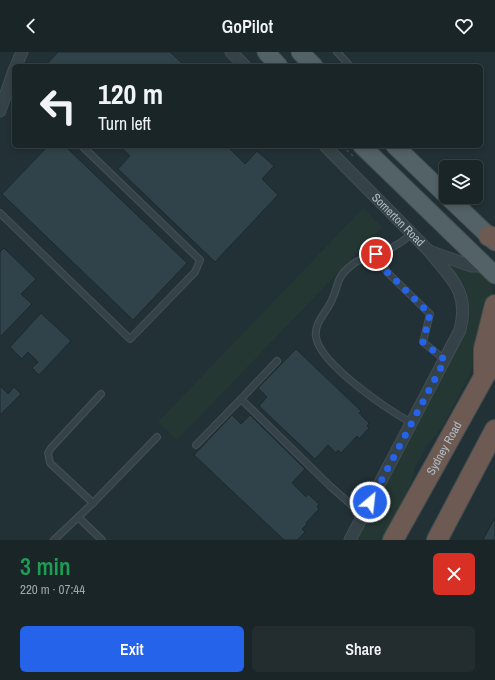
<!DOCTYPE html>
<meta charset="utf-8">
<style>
:root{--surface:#1a2528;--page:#232d30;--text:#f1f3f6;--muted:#9fa5a8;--line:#384245;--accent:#2563eb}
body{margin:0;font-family:"Archivo Narrow",sans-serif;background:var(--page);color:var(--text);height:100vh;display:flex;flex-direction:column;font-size:15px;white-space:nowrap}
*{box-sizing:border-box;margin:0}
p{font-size:13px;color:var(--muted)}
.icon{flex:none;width:22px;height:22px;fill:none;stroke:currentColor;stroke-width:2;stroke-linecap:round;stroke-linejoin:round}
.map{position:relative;height:488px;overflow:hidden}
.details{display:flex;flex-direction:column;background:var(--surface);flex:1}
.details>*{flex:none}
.top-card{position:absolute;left:12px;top:12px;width:471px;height:84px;border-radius:6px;box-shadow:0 2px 6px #0003,0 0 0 1px var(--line);background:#1a2528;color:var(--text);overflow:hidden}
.buttons{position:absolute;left:439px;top:108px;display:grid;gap:8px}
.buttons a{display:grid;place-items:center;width:44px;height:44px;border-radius:6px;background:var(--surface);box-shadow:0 2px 6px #0003,0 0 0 1px var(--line);font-size:20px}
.pin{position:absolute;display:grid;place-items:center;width:34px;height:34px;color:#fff;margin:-17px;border:2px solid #fff;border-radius:50%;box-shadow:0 1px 4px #0007}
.me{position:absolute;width:44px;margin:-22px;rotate:28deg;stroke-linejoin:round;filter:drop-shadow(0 0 3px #0008)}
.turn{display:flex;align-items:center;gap:14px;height:84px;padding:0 20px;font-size:18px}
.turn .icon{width:52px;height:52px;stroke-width:2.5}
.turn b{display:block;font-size:28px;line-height:34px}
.round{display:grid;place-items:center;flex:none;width:42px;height:42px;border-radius:6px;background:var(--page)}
.head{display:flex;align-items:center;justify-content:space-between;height:68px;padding:0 20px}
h1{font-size:24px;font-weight:600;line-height:30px;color:#1e9e55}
.primary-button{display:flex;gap:8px;margin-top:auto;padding:8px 20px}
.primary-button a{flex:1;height:46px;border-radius:6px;background:var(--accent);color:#fff;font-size:16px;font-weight:600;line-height:46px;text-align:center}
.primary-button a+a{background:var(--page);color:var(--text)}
header{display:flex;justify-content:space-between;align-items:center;height:52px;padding:0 20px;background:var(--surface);font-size:18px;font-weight:600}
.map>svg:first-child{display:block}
.green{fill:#243733}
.building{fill:#31434a;stroke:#1d292d}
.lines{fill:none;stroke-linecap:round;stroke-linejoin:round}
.lane-casing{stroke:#414e53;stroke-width:8}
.street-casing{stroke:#414e53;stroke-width:13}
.primary-casing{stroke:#414e53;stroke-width:19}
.highway-casing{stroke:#404d51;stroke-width:22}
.path{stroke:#3c4f4b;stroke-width:1.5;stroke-dasharray:3 3;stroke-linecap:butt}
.lane{stroke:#354247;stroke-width:5.5}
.street{stroke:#354247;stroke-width:11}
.primary{stroke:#536267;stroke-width:17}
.highway{stroke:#6c5a53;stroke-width:20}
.route{stroke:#2563eb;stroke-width:7;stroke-dasharray:0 12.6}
.labels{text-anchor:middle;stroke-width:4;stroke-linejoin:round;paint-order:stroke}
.street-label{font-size:12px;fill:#b0bdc3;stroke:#1b272b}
</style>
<header><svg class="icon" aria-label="back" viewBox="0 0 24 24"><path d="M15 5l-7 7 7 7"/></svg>GoPilot<svg class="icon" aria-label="heart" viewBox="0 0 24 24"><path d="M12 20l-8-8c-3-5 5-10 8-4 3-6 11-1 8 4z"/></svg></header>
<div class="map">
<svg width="495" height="488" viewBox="0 0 495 488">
<rect width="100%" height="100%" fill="#223136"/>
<g class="green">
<path d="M363,156l19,19 -205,213 -19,-18z"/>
<path d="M441,209c21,6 52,7 52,34l-22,77 -29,55 -15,18 -12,22 -5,21 -28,52h-26l111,-211c3,-17 4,-39 -9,-53 -5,-5 -11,-9 -17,-15z"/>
</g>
<g class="building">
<path d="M58,0h112l15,14h-140z"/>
<path d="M48,94h17l122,117 -54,57 -131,-126z"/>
<path d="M120,94h107l18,18 12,-13 17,15 -12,13 16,16 -63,67 -97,-93 12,-13z"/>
<path d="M4,196l32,31 -15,15 11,10 -32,33v-85z"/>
<path d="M41,261l30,28 -32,34 -7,-7 6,-6 -10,-10 -6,7 -12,-12z"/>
<path d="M296,297l65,62 -2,2 10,10 -2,3 2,2 -10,11 -2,-3 -16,17 -3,-3 -2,3 -8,-8 -13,14 -56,-53 8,-9 -9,-9z"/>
<path d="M0,334l8,8 6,-7 7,7 -21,21z"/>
<path d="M232,363l9,9 9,-9 55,54 -13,14 14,14 2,-3 11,10 -2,3 2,2 -13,14 1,1 -5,5 3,3 -8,8h-13l-90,-85z"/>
<path d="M495,466v22h-12l3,-6z"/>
</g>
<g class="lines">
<g class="lane-casing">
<g id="lane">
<path d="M337,0l13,14"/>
<path d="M0,161l130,126 65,-67 5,-12 -118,-114"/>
<path d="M376,202l11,18 43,42 -7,28 22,18"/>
<path d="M277,309l-36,38 90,88 32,28"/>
<path d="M412,371c-24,-13 -92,-59 -96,-86 -2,-14 9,-23 15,-35 9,-18 3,-23 22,-38 5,-4 12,-6 17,-8 17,-6 29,-10 42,-23"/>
<path d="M196,393l45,-46"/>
<path d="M93,451l-43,-40 -2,-10 3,-5 50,-54"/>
<path d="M78,465l24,23"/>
<path d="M54,488l39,-37 64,-66"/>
</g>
</g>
<g class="street-casing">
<g id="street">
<path d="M231,0l14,14"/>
<path d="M16,14l6,-14"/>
<path d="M0,59l14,-41"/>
<path id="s1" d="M325,94l104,105 42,15h15"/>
<path d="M350,488l110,-210c10,-39 -9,-51 -31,-79"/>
</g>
</g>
<g class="primary-casing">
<g id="primary">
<path d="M266,0l13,14"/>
<path d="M300,0l14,14"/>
<path d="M362,94l133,129"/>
<path d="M395,94l51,49"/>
<path d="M448,145l47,45"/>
</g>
</g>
<g class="highway-casing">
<g id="highway">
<path d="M489,184l6,3"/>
<path d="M484,324v-27l11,-44"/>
<path id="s2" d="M393,488l102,-183"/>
<path d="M437,488l58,-110"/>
</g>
</g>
<path class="path" d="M342,94l11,10"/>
<use href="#lane" class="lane"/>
<use href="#street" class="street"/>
<use href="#primary" class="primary"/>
<use href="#highway" class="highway"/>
</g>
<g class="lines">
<path class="route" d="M370,450l75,-142 -22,-18 7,-28 -43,-42 -11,-18"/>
</g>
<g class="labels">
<g class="street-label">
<text dy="4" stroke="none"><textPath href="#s1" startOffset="104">Somerton Road</textPath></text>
<text dy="4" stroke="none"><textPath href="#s2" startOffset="105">Sydney Road</textPath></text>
</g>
</g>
</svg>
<div class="buttons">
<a><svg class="icon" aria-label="layers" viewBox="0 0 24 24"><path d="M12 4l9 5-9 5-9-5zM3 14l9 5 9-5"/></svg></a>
</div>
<div class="pin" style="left:376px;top:202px;background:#d93025"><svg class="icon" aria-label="arrive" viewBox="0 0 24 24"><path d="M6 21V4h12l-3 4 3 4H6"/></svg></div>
<svg class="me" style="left:370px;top:450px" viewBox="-20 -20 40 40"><circle r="17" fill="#2563eb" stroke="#fff" stroke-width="3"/><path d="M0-11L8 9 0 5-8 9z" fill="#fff"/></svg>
<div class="top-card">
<div class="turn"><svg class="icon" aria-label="left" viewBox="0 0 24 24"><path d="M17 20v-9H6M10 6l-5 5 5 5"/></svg><div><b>120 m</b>Turn left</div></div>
</div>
</div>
<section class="details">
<div class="head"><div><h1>3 min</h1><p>220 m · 07:44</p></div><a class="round" style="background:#d93025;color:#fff"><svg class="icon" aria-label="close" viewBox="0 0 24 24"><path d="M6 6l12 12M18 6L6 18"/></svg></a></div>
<div class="primary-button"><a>Exit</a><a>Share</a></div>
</section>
